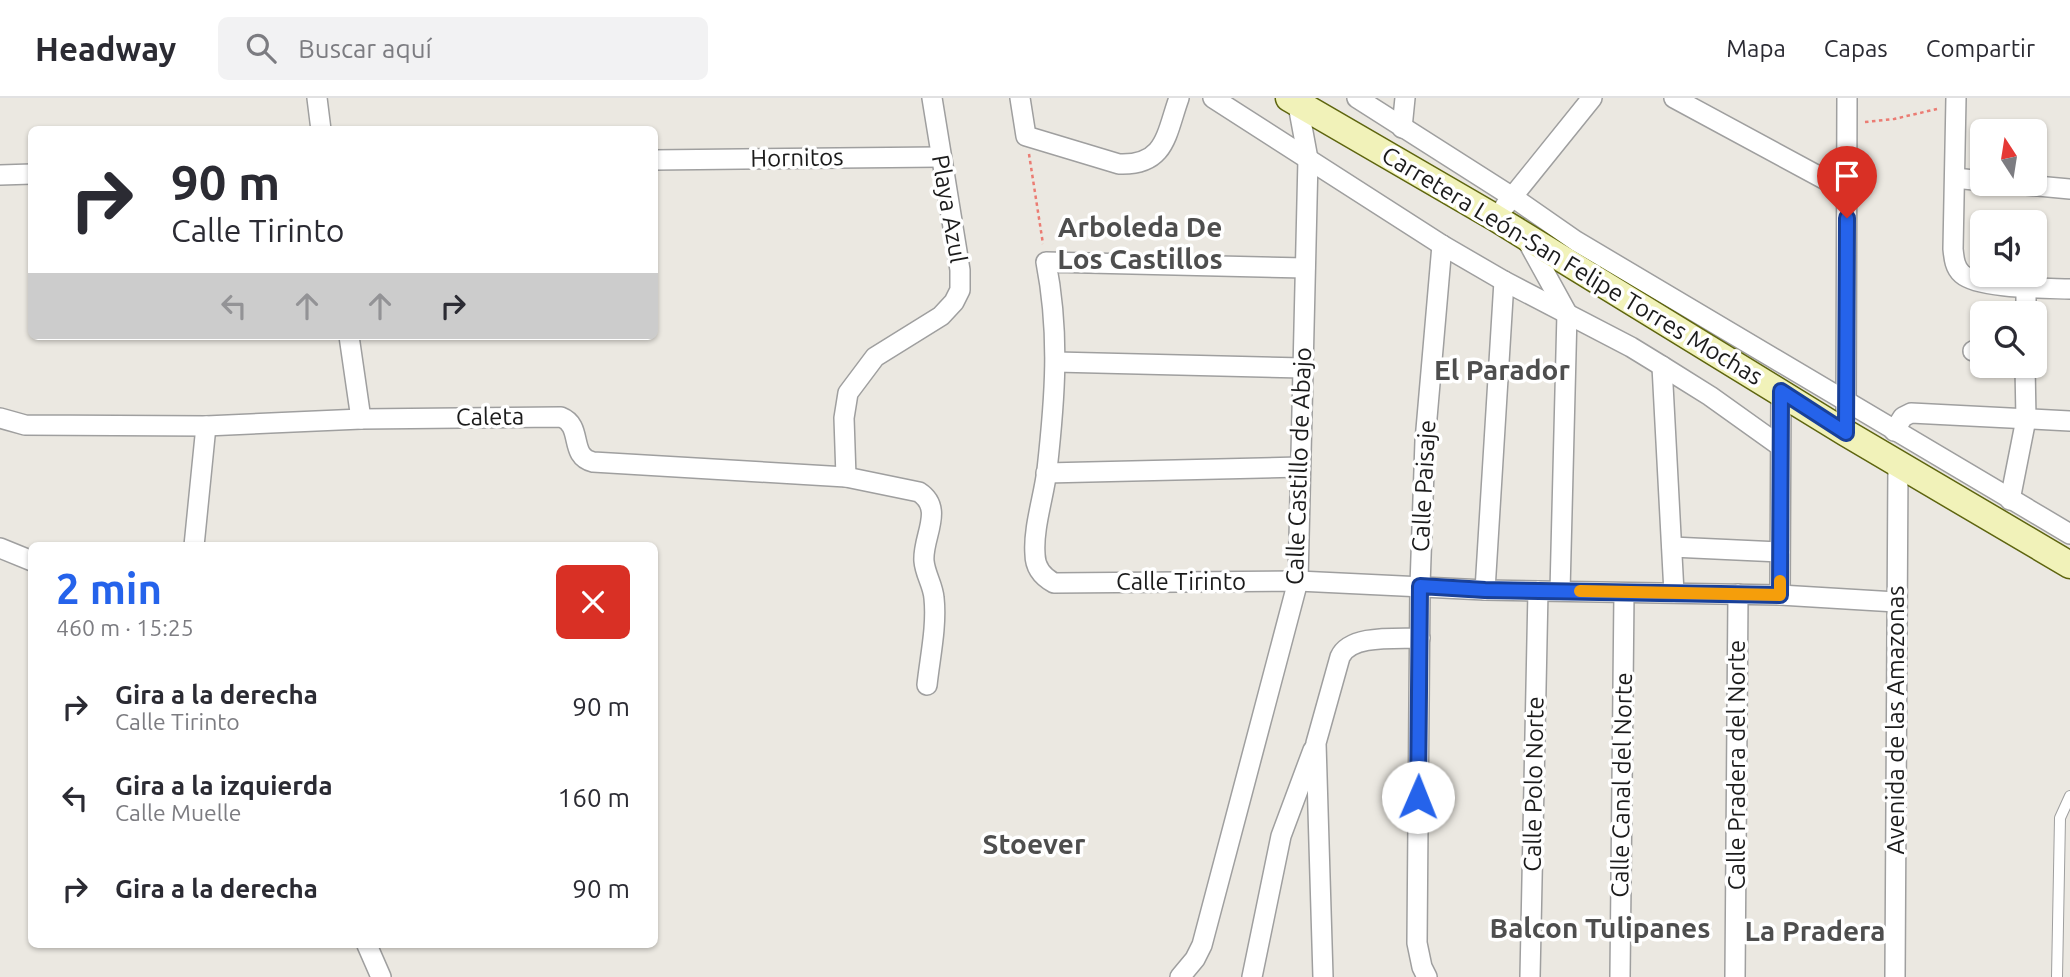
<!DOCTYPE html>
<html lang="es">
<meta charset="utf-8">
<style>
:root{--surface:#fff;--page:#f2f2f3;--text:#2b2b33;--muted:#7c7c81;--line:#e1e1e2;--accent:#2563eb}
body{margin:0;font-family:Ubuntu,sans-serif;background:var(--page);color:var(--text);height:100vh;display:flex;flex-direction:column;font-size:26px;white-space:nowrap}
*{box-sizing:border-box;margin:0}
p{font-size:23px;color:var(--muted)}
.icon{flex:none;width:38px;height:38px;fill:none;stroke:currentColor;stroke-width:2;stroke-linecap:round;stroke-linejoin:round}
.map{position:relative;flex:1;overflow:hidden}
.side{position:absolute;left:28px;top:444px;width:630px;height:406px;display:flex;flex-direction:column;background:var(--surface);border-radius:10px;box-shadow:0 2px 5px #0004}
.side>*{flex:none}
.guide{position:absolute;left:28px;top:28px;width:630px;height:214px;border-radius:10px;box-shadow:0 2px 5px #0004;background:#fff;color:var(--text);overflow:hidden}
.needle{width:46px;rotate:348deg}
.fabs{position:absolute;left:1970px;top:21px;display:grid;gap:14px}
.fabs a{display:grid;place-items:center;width:77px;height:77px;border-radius:10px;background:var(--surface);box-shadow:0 2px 5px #0004;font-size:35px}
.pin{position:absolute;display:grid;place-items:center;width:60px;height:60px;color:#fff;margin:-72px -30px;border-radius:50% 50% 50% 0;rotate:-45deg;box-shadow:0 0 7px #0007}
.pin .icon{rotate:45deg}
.me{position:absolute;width:77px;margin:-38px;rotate:1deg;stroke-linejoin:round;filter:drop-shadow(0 0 5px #0008)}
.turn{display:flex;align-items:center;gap:24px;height:147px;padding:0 28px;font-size:32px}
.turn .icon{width:91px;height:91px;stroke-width:2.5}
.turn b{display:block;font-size:49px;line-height:60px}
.lanes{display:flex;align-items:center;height:66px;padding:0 28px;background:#0003;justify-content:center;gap:35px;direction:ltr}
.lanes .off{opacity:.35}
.round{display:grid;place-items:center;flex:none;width:74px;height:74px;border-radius:10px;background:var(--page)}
.overview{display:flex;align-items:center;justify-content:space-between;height:119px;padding:0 28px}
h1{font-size:42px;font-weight:700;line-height:52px;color:var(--accent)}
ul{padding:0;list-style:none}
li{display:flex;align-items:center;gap:21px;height:91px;padding:0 28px}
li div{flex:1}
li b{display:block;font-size:26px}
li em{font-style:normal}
header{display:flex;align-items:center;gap:42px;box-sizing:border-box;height:98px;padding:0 35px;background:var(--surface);border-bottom:2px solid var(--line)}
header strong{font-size:33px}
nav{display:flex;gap:38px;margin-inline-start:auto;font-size:24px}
.search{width:490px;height:63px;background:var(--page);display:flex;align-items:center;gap:18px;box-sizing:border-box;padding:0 24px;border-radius:10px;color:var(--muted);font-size:26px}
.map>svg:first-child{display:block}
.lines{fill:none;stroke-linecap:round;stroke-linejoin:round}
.service-casing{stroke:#9f9f9f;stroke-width:12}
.minor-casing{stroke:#9f9f9f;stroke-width:22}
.secondary-casing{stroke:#5e650f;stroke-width:29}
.path{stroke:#eb7c73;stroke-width:2.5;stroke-dasharray:3.5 3.5;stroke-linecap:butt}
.service{stroke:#fff;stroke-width:10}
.minor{stroke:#fff;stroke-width:19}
.secondary{stroke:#f1f2b9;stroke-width:26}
.route-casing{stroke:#184099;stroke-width:18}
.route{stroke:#2563eb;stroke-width:12}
.slow{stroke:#f59e0b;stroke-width:12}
.labels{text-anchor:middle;stroke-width:7;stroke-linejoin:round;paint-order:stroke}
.street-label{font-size:24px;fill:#1b1b1b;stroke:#fff}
.quarter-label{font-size:28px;font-weight:bold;fill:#4e4e4e;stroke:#fff}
</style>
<header>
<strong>Headway</strong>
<div class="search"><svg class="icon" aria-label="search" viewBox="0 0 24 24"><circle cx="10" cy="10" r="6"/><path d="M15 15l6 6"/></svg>Buscar aquí</div>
<nav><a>Mapa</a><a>Capas</a><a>Compartir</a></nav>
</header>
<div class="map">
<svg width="2070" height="879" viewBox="0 0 2070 879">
<rect width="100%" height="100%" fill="#ebe8e1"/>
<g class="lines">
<g class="service-casing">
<path id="service" d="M2057,879l3,-159 10,-22"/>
</g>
<g class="minor-casing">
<g id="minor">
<path d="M317,0l4,32"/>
<path d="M1020,0l6,38 93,28c47,2 47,-30 60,-66"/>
<path d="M1213,0l229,147 62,36 127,66 31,19 48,30 70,50"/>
<path d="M1357,0l157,100 62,43 494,293"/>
<path d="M1674,0l174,94"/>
<path d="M1956,0l-3,151c1,10 2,19 9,25 17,15 84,14 108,15"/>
<path d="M1402,30l3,-30"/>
<path d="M654,62l286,-3"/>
<path d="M0,77l32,-1"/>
<path d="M1955,80l28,3"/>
<path d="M2015,86l55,5"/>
<path d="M1505,108l87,-108"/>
<path d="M1524,137l43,78 -7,278"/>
<path d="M1305,170l-259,-6c14,72 9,136 1,208 -3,26 -14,58 -12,84 0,14 8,23 19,29l244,-2 187,9 295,5 116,7"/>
<path d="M2026,215v-25"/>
<path d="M349,238l12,83"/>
<path d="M1973,253l10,1"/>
<path d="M1056,264l247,6"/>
<path d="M1662,268l12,227"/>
<path d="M1846,313l1,-313"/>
<path d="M0,320l25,7 181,1 155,-7 200,-2c23,9 7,39 32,45l253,15 73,15c26,17 3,45 5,69 1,13 9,24 10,37 3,28 -4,59 -7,87"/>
<path d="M1894,333l9,-14 8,-4 159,8"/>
<path d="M1046,375l254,-6"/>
<path d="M846,379l-2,-59 4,-25 27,-36 66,-41 13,-14 6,-12v-20l-28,-172"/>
<path d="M2010,402l16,-81 -1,-53"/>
<path d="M194,448l12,-120"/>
<path d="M1672,449l108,5"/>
<path d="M0,450l32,13"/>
<path d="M1485,492l19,-309"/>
<path d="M1780,497l1,-204"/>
<path d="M367,847l14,32"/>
<path d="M1180,879l15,-18 7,-14 96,-364 10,-422 -10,-54"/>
<path d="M1252,879l29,-141 32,-86"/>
<path d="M1323,879l-7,-234 24,-86c10,-23 57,-18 80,-19"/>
<path d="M1427,879l-5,-10 -5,-24 3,-357 5,-145 17,-196"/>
<path d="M1530,879l8,-386"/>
<path d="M1620,879l4,-384"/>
<path d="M1735,879l3,-383"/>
<path d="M1895,879l3,-513"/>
</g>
</g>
<g class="secondary-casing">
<path id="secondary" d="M1289,0l205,119 352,216 224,132"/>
</g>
<g class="path">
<path d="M1865,24l29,-3 43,-10"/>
<path d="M1029,56l14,90"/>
</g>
<use href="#service" class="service"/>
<use href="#minor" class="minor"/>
<use href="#secondary" class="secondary"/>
</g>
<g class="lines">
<g class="route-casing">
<path id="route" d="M1418,699l2,-211 65,4 295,5 1,-204 65,42 1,-215"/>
</g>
<use href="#route" class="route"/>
<path class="slow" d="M1580,493l200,4v-14"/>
</g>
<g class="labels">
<g class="street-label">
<text transform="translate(797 60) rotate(-1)" y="8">Hornitos</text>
<text transform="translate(949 111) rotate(80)" y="8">Playa Azul</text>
<text transform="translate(1572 168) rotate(31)" y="8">Carretera León-San Felipe Torres Mochas</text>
<text transform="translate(490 319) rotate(-1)" y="8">Caleta</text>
<text transform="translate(1299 368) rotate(-88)" y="8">Calle Castillo de Abajo</text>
<text transform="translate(1424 388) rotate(-87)" y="8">Calle Paisaje</text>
<text x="1181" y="492">Calle Tirinto</text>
<text transform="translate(1896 622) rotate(-90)" y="8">Avenida de las Amazonas</text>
<text transform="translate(1737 667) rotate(-90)" y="8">Calle Pradera del Norte</text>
<text transform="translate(1534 686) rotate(-89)" y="8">Calle Polo Norte</text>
<text transform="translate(1622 687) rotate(-89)" y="8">Calle Canal del Norte</text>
</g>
<g class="quarter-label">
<text x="1140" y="139">Arboleda De<tspan x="1140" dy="32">Los Castillos</tspan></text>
<text x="1502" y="282">El Parador</text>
<text x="1034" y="756">Stoever</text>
<text x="1600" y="840">Balcon Tulipanes</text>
<text x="1815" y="843">La Pradera</text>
</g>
</g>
</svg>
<div class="fabs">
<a><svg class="needle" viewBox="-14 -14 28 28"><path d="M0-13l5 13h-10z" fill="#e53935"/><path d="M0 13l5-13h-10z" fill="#7c7c81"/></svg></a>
<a><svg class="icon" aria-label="sound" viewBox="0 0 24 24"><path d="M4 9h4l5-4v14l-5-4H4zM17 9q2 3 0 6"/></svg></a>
<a><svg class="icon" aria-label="search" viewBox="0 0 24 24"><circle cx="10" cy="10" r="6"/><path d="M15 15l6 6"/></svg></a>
</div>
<div class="pin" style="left:1847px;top:120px;background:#d93025"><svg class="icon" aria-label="arrive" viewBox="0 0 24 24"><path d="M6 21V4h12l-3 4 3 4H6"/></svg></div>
<svg class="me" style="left:1418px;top:699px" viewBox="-20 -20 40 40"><circle r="19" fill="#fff"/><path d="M0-13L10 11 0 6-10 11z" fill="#2563eb"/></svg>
<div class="guide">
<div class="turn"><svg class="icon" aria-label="right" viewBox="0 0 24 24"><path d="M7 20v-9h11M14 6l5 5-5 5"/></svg><div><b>90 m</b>Calle Tirinto</div></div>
<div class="lanes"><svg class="icon off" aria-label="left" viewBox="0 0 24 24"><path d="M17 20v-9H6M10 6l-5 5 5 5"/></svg><svg class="icon off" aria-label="ahead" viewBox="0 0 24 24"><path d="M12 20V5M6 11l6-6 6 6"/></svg><svg class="icon off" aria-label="ahead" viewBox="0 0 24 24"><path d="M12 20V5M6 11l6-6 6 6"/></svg><svg class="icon" aria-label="right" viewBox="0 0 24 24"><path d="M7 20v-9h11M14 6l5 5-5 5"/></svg></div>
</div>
<section class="side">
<div class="overview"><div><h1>2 min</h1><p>460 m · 15:25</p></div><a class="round" style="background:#d93025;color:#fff"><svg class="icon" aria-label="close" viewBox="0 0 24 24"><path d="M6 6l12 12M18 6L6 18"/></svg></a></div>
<ul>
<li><svg class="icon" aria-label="right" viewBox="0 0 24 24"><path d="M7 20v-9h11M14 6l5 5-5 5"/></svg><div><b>Gira a la derecha</b><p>Calle Tirinto</p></div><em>90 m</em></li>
<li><svg class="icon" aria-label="left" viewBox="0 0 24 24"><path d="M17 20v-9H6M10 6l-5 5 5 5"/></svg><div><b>Gira a la izquierda</b><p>Calle Muelle</p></div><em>160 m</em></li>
<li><svg class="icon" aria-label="right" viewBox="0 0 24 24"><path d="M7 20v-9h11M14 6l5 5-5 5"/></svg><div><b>Gira a la derecha</b></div><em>90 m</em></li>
</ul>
</section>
</div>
